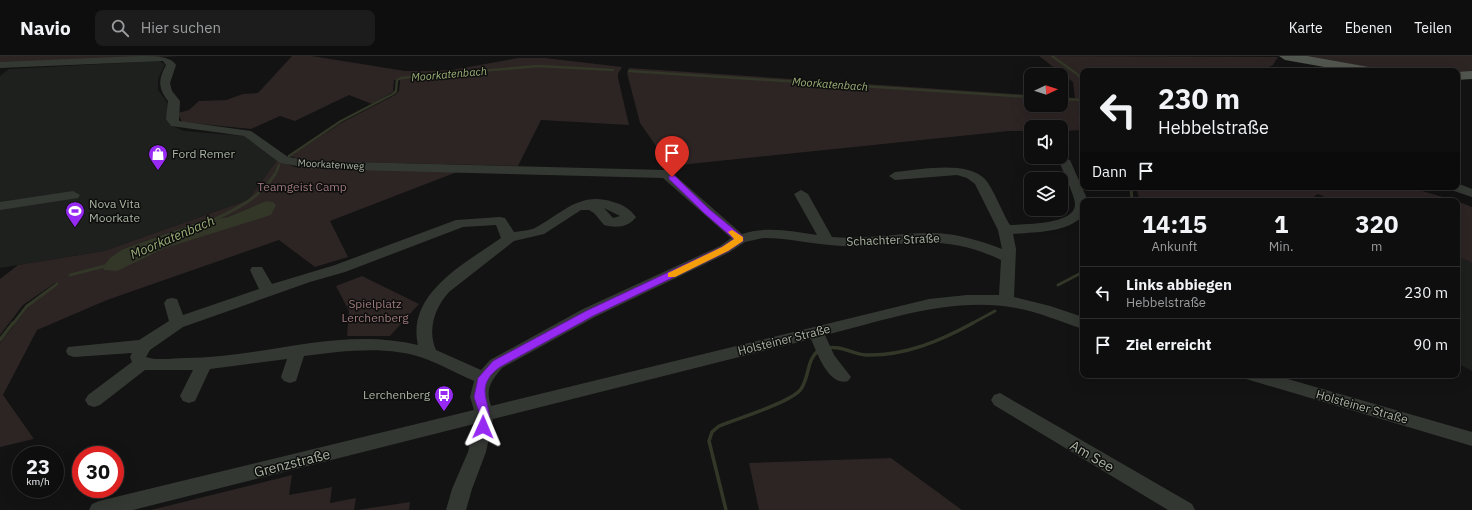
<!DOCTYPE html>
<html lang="de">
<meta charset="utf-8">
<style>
:root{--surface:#0e0e0e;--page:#1c1c1c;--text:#f1f3f6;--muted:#9b9c9e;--line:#2e2e2e}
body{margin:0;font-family:"IBM Plex Sans",sans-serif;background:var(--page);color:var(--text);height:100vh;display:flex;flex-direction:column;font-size:15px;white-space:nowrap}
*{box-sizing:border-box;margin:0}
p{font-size:13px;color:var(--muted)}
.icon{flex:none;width:22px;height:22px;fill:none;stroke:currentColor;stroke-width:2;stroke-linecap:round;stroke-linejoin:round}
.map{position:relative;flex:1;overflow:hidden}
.sheet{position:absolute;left:1080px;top:142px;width:380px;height:180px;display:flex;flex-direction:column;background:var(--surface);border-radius:8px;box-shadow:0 4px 16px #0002,0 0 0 1px var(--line)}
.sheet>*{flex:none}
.top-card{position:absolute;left:1080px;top:12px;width:380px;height:122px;border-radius:8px;box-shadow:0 4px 16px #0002,0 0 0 1px var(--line);background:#0e0e0e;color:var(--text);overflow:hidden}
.needle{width:26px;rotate:86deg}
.fabs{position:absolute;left:1024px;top:12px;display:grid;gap:8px}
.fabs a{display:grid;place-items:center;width:44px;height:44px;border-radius:8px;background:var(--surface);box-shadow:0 4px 16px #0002,0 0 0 1px var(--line);font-size:20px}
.speed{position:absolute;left:12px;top:390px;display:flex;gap:8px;font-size:20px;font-weight:700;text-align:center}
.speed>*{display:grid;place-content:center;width:52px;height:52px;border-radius:50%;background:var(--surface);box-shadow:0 4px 16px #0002,0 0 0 1px var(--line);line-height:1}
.speed small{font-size:10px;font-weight:400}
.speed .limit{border:6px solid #d22;background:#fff;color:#111}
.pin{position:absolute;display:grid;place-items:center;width:34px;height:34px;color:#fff;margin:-41px -17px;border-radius:50% 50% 50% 0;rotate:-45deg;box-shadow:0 0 4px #0007}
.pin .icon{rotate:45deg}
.me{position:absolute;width:44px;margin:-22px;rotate:1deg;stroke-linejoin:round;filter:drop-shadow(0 0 3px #0008)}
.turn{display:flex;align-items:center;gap:14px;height:84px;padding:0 12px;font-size:18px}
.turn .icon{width:52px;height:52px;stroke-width:2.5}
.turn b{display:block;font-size:28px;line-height:34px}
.then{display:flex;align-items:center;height:38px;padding:0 12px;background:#0003;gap:8px;font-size:15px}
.eta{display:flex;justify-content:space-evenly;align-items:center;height:68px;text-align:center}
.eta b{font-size:24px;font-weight:700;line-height:28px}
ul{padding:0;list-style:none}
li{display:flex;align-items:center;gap:12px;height:52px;padding:0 12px;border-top:1px solid var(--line)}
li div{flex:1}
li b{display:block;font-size:15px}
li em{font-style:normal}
header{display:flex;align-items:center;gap:24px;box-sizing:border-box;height:56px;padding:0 20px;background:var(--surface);border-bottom:1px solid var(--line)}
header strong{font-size:19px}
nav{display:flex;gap:22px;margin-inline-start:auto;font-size:14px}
.search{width:280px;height:36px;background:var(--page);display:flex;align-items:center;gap:10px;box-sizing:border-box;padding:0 14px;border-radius:8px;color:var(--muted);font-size:15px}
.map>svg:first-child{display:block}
.built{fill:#1e201e}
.green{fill:#2d2424;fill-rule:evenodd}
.water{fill:#323728}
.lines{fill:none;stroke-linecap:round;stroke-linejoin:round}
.stream-far2{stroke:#323728;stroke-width:2.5}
.stream-far1{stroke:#323728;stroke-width:3}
.stream{stroke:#323728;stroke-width:3.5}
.minor{fill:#343833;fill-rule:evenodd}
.major{fill:#51574f;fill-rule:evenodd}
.route{fill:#972af2;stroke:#621b9d}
.slow{fill:#f59e0b}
.labels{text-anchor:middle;stroke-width:3;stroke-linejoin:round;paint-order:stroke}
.far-street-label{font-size:10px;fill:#aab4a3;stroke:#0d0e0d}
.far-water-label{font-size:11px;font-style:italic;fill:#9db079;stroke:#0d0e0d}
.poi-label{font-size:12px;fill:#aab4a3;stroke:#0d0e0d;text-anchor:start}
.park-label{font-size:12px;fill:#9f797c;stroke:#0d0e0d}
.street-label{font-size:12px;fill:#aab4a3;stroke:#0d0e0d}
.water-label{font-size:13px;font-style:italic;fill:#9db079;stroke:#0d0e0d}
.near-street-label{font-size:14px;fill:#aab4a3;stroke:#0d0e0d}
</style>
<header>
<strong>Navio</strong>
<div class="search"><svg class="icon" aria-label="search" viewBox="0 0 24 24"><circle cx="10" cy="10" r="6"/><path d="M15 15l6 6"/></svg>Hier suchen</div>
<nav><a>Karte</a><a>Ebenen</a><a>Teilen</a></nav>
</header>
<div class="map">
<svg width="1472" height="454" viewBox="0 0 1472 454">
<rect width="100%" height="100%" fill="#121312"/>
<g class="built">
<path d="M159,5l6,3 -7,15v11l9,12 3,23 14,6 60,5 33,24 -29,40 -144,51 -104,17v-192l9,-7z"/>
<path d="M1457,200l15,7v108l-15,-8z"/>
</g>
<g class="green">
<path d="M0,0h181l-181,7z"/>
<path d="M292,0h20l93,15h19l28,-1 66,-12h27l77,9 -4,7v4l11,47 -88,-5 -23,46 -212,-5 -16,-5 53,-34 52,-27 4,-4 1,-11h-6l-1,12 -21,12 -23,-9 -54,26 -15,-5 -29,13 -69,-7 -4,-9 11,-3 10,-9 27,-1 17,-6 15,-1z"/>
<path d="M1039,0l239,1 -5,8 -12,6h-178v59l-22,1v-4h-30v4h-22l-339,35 -30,-43 -13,-50 2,-5 402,27v10h30v-8l14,1 -2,-16z"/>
<path d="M1299,0h173v16l-15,1v-2h-64z"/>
<path d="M277,104l18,7 162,5 -127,49 18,36 -33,10 -36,-27 -172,60 -70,30 -34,65 31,44 -34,8v-104l30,-38 29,-21 -4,-1 -32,22 -23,30v-56l18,-14 86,-14 144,-51zM266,145l-116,54 -27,-6 78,-28 27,-4z"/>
<path d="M1136,131h273l47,14h-123l-15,-7 -11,7h-167z"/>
<path d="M1457,145l15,6v56l-15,-7z"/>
<path d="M362,220l57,28 -29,32h-43l2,-25 -13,-25z"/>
<path d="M891,402l71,52h-203l-10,-47z"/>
<path d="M292,419l-3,20 43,-8 -2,16 26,-5 -2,12h-203z"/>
<path d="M410,446l-1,8h-52z"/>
</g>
<path class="water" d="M266,145l7,1 3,3 -5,10 -106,33 -48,23 -13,-1 -1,-3 7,-9 13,-9 78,-28 27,-4z"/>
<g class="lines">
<g class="stream-far2">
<path d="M1052,0l25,18 6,7"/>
<path d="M629,15l402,26"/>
<path d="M1061,43l22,1"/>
<path d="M289,100l52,-35 52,-27 3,-3 1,-11 4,-2 137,-12 75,4"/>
<path d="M275,119l4,-10"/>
</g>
<g class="stream-far1">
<path d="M1131,131l1,14"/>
<path d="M213,164c24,-11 48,-23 62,-46"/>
<path d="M70,219l35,-9"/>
<path d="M1058,229l25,-13"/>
<path d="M13,268l14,-18 30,-22"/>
<path d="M971,268l24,-13"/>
</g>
<g class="stream">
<path d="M0,284l13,-17"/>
<path d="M827,292c14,-3 25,6 39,7 39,1 74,-14 107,-32"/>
<path d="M726,454l-17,-69 3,-9 7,-6c17,-7 73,-24 82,-37 9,-13 5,-29 18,-39"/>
</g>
<g class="minor">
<path d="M140,0c13,0 31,0 36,9l-6,18 2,8 8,10 -1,20 72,10 37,26 26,4 352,9 4,1 72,63c24,-8 50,-3 75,1l-23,-41 7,-4 7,4 24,43c35,3 69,-5 104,-4 23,1 45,8 66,16l-4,-19 -23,-46 -8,-6 -10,-3 -62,5 -6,-4 6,-4c25,-2 71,-12 90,7 8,9 18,35 25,46 14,-1 66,0 65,-21 0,-8 -12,-32 -15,-41l6,-4 4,1 18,41h-5v15c-17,17 -48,16 -70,18l3,15 -2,48 36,9 33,11v12c-22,-7 -44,-17 -67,-21 -64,-12 -129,12 -191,27l9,20 17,22 -3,4c-19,6 -31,-28 -37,-42l-318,80 -7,33 -14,37 -6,21h-20l6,-21 16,-37 6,-28 -341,86h-44l3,-6 7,-3 375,-91 -4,-13 4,-16c-16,-7 -32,-16 -48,-22 -38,-14 -82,-8 -122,-3l-8,25 -6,2 -6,-2 -3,-4 6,-18 -77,10 -15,32 -6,2 -6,-2 -3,-5 13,-26h-48l-45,35 -6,2 -6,-2 -3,-5 3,-5 44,-33 -2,-5 2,-4 -58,4 -6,-2 -2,-4 2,-4 71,-7 30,-19 -5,-18 3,-4 5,-1 5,1 6,16 76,-26 -9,-19 2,-3h10l10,17 63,-19 121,-45 44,-3 5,1 9,14c6,-1 14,-1 21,-4 27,-14 44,-37 78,-26 9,2 17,7 23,15 -8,11 -20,11 -32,8l-10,-12 -5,-3h-8l-37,24 -30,7 -65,51c-14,15 -22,38 -13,58l45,20 9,-10 93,-51 137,-63 11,-8 -68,-60 -349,-9 -34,-6 -36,-27 -73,-10 -5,-7 2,-18c-10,-13 -10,-21 -2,-36l-3,-4 -163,7v-6zM604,152l16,8 -7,2zM496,169l5,13c-35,25 -95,55 -83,107 -78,-19 -155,13 -233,13 -11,0 -28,3 -39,-1l4,-7 33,-23 127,-45 35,-10 118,-45zM763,182c27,0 53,7 79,8 62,3 97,-16 159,14l-2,35h-32l-38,4 -438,107c-6,-17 0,-25 11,-38l93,-51 135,-65 15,-10z"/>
<path d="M1457,127l15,6v8l-21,-7 -1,-3h7z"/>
<path d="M73,135l7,4 -2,3 -78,12v-8z"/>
<path d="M1244,319h30l198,57v14l-226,-67z"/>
<path d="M1000,337l192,111 3,6h-27l-174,-105 -3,-5 3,-5z"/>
</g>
<g class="major">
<path d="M1279,0h28l62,11 5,1 2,3h-29l-62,-11z"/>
<path d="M1472,15v8l-15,1v-8z"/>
</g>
</g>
<path class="route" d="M669,120h6l34,33 34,28v4l-15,10 -135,65 -93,51c-4,3 -9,7 -11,11 -12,18 8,33 -3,52h-7l-2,-3 3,-12 -6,-18 4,-19 15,-17 93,-50 136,-64 12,-8 -30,-26 -35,-34z"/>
<path class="slow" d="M732,174l11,7v4l-15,10 -53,26h-7v-4l54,-26 12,-8 -6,-7z"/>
<defs>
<g id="shop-pin" transform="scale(1)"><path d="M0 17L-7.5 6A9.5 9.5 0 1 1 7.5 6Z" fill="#972af2" stroke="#0d0e0d"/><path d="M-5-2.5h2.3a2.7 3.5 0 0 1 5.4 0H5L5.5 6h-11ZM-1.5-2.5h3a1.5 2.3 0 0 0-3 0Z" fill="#fff"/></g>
<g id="stadium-pin" transform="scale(1)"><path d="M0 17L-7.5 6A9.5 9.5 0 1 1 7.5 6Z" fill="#972af2" stroke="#0d0e0d"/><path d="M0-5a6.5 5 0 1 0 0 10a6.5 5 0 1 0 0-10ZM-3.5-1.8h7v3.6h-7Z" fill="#fff"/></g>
<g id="bus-pin" transform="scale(1)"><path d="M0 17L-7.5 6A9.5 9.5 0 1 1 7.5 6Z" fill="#972af2" stroke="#0d0e0d"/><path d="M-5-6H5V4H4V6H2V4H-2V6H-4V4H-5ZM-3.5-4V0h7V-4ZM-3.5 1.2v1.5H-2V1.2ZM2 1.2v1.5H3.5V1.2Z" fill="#fff"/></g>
</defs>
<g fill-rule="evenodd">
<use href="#shop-pin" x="158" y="98"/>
<use href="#stadium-pin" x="75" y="155"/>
<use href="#bus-pin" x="444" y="339"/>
</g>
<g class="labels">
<g class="far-street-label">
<text transform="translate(331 108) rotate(3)" y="4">Moorkatenweg</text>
</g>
<g class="far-water-label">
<text transform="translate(449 18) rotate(-5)" y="4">Moorkatenbach</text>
<text transform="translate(830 28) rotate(4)" y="4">Moorkatenbach</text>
</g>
<g class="poi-label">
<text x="172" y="102">Ford Remer</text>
<text x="89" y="152">Nova Vita<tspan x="89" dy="14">Moorkate</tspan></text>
<text x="430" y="343" text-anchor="end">Lerchenberg</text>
</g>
<g class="park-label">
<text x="302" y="135">Teamgeist Camp</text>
<text x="375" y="252">Spielplatz<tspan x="375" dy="14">Lerchenberg</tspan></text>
</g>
<g class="street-label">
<text transform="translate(893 184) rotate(-2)" y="4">Schachter Straße</text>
<text transform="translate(784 284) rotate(-14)" y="4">Holsteiner Straße</text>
<text transform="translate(1362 351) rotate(16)" y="4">Holsteiner Straße</text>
</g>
<g class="water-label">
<text transform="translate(172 181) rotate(-23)" y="5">Moorkatenbach</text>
</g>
<g class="near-street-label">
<text transform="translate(1092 400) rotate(30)" y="5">Am See</text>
<text transform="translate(292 407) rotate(-14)" y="5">Grenzstraße</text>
</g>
</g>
</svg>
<div class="fabs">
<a><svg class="needle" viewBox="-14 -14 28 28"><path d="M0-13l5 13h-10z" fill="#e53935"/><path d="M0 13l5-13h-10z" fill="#9b9c9e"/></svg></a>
<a><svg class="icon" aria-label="sound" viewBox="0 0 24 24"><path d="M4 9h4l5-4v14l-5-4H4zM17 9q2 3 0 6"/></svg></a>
<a><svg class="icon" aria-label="layers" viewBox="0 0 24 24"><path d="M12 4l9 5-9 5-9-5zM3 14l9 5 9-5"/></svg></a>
</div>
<div class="speed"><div>23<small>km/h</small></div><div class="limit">30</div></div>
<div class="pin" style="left:672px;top:121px;background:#d93025"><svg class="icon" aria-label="arrive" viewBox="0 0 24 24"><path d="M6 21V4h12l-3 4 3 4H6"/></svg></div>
<svg class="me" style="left:483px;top:371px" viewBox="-20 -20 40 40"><path d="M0-17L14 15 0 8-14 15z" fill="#972af2" stroke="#fff" stroke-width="4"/></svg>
<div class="top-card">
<div class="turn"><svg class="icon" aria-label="left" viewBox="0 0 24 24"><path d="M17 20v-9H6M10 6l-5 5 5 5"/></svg><div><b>230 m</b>Hebbelstraße</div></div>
<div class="then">Dann<svg class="icon" aria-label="arrive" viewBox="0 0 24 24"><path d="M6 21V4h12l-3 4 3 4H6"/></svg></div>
</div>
<section class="sheet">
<div class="eta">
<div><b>14:15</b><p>Ankunft</p></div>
<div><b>1</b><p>Min.</p></div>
<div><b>320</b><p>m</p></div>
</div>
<ul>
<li><svg class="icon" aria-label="left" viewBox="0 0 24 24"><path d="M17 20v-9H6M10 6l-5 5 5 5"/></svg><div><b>Links abbiegen</b><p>Hebbelstraße</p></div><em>230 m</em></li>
<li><svg class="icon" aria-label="arrive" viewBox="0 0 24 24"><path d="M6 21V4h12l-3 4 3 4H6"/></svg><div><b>Ziel erreicht</b></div><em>90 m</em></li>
</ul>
</section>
</div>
